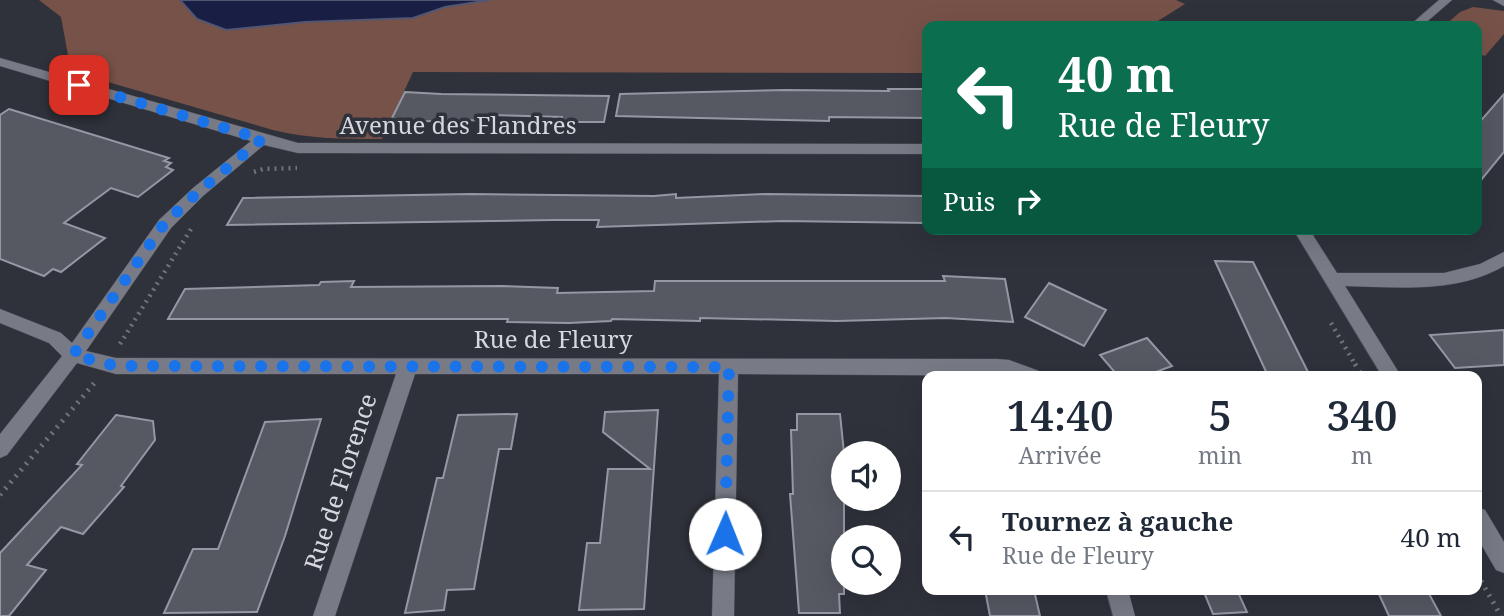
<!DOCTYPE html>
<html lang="fr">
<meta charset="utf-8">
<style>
:root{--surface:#fff;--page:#f2f2f3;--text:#1f2937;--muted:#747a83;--line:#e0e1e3}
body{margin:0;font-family:"Noto Serif",serif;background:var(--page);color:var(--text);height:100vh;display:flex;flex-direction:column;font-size:26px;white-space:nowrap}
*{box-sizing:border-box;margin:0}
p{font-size:23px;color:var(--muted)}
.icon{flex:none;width:38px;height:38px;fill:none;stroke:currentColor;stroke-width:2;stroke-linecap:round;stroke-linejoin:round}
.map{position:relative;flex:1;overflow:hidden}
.details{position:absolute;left:922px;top:371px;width:560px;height:224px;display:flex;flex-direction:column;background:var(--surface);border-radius:14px;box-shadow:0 7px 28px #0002}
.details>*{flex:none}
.guide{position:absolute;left:922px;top:21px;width:560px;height:214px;border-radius:14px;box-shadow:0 7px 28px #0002;background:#0b6e4f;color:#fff;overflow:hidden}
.tools{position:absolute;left:831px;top:441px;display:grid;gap:14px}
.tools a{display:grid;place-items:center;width:70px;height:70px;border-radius:50%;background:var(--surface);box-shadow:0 7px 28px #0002;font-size:35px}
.pin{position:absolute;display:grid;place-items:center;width:60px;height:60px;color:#fff;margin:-30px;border-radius:14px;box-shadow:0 4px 10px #0006}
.me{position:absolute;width:77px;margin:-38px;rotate:1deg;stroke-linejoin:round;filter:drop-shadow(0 0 5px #0008)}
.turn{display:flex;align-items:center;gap:24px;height:147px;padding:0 21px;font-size:32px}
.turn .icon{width:91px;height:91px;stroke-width:2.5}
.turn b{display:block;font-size:49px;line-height:60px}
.then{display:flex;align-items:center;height:66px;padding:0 21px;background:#0003;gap:14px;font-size:26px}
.eta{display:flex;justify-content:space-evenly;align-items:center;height:119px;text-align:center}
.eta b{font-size:42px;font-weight:600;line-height:49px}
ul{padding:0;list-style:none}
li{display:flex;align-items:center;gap:21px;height:91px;padding:0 21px;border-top:2px solid var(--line)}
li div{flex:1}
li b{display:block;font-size:26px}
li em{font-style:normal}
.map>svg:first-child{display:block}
.green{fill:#775248}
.water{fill:#191e45;stroke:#525673;stroke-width:2}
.building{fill:#565862;stroke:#9598a3;stroke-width:2}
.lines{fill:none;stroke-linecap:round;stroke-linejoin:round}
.minor-casing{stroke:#4d4f56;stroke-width:1}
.tertiary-casing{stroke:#4d4f56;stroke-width:1}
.path-far1{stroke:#71737b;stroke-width:4.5;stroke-dasharray:2 5;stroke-linecap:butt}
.path{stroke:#71737b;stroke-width:5;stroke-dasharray:2 6;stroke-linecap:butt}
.minor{fill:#787b85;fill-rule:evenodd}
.tertiary{fill:#787b85;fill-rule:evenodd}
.route{stroke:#1a73e8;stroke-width:12;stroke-dasharray:0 21.6}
.labels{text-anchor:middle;stroke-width:7;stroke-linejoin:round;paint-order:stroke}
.street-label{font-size:24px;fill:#d6d8dd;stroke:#2f323b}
</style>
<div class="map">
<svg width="1504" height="616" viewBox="0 0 1504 616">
<rect width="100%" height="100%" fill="#2f323b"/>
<g class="green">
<path d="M39,0h141l17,19 29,11 79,-8 108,-4 32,-11 45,-7h686l9,4 -35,22h-222l-1,47 -514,-1 -31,67c-38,0 -72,0 -109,-9l-210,-61 5,-14 -7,-38z"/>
<path d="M1473,7l31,4v23l-19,22 -8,-3v-27h-33l16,-14z"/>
</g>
<path class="water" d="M180,0h310l-45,7 -32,11 -108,4 -79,8 -29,-11z"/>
<g class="building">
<path d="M888,89h40v29l-99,-1v4l-213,-5 4,-22 165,-4 104,1z"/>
<path d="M405,92l36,2 168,2 -5,26h-43l1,-5 -73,-2 -2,5 -97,2z"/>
<path d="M1504,94v58l-27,33v-60z"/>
<path d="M9,109l160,49 -5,3 7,2 -5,4 7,3 -35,27 -27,-9 -47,35 41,15 -44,34 -8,-3 -9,7 -44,-17v-144z"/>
<path d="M471,194l183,2 22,-2v4l90,-4 162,2v27l-145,-2 -186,6 2,-7h-46l-326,5 16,-27z"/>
<path d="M1215,261l38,1 57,114h-42z"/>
<path d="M943,276l62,3 8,43 -67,-4 -109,3 -137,-3v3l-88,-2 -1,2 -42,2 -62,-1 1,-3h-340l17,-30 134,-4 2,-3 33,-1 -3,6 151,-1 56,2 -1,5 97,-2 1,-10h290z"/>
<path d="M1049,283l57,27 -22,36 -59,-29z"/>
<path d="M1504,330v35l-49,3 -25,-33z"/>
<path d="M1147,338l25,28 -27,10h-27l-18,-21z"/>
<path d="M658,410l-14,199 -65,1 8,-67h13l8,-74h42l-47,-37 2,-20z"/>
<path d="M517,414l-6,35h-12l-25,140 -27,1 -3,20 -39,3 32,-135h6l15,-63z"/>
<path d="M797,414h43l4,39v141h-5l1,19h-41l-9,-119h3l-2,-64h6z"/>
<path d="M116,415l37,6 2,19 -34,46 3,1 -41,47 -22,-7 -34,38 19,5 -37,46h-9v-63l82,-88 -5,-1z"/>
<path d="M321,419l-36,117 -28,76 -93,1 29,-64h25l47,-127z"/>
<path d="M985,590h49l6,26h-50z"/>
<path d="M1203,590h34l10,22 -34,2z"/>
<path d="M1377,590h50l14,26h-52z"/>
</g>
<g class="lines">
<g class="minor-casing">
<g id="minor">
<path d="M1439,0h13l-30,26h-13z"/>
<path d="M0,58l298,85 630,1v10l-630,-1 -34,-8 -61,51 -32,32 -85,123 30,7 881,1 12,1 30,11 2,5 -303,-2 -4,242h-22l7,-242h-304l-80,242h-22l83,-242h-280l-39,-11 -70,92 -7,3v-24l62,-78 -13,-13 -49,-20v-14l61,24 11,10 87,-123 34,-32 58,-47 -251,-75z"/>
<path d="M1293,229h16l28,44h107l36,-9 24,-12v14c-49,28 -105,21 -159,20l56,90h-19z"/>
<path d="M1477,507l8,3 19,32v31l-8,-3 -19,-33z"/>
<path d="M1106,590h22l7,26h-22z"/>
</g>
</g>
<g class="tertiary-casing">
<path id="tertiary" d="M1493,0h11v6z"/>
</g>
<g class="path-far1">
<path d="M254,172l9,-3 34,-1"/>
<path d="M1331,323l25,43"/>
<path d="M120,344l71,-115"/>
</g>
<g class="path">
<path d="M1355,364l7,12"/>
<path d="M0,495l96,-114"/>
<path d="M1477,574l24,42"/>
</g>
<use href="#minor" class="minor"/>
<use href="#tertiary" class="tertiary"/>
</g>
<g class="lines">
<path class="route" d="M79,85l183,54 -64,53 -34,32 -91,131 43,11 613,1 -4,167"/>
</g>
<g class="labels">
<g class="street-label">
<text x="458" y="134">Avenue des Flandres</text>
<text x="553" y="348">Rue de Fleury</text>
<text transform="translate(341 482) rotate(-72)" y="8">Rue de Florence</text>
</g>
</g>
</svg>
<div class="tools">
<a><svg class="icon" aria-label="sound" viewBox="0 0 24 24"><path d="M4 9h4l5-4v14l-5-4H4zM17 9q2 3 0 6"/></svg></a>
<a><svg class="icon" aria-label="search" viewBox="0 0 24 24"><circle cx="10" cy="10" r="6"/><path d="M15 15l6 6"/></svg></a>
</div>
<div class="pin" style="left:79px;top:85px;background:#d93025"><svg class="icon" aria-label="arrive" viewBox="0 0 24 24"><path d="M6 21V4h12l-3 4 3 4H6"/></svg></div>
<svg class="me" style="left:725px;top:534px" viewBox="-20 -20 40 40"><circle r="19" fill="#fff"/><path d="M0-13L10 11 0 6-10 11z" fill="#1a73e8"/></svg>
<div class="guide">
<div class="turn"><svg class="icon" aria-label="left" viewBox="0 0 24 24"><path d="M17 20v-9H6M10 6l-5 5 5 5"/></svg><div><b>40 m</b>Rue de Fleury</div></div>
<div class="then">Puis<svg class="icon" aria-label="right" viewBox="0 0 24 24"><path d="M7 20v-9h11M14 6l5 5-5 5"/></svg></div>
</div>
<section class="details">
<div class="eta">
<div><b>14:40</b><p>Arrivée</p></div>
<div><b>5</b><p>min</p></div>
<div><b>340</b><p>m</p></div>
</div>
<ul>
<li><svg class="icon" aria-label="left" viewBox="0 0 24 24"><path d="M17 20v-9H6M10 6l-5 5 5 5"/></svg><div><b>Tournez à gauche</b><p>Rue de Fleury</p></div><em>40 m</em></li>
</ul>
</section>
</div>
